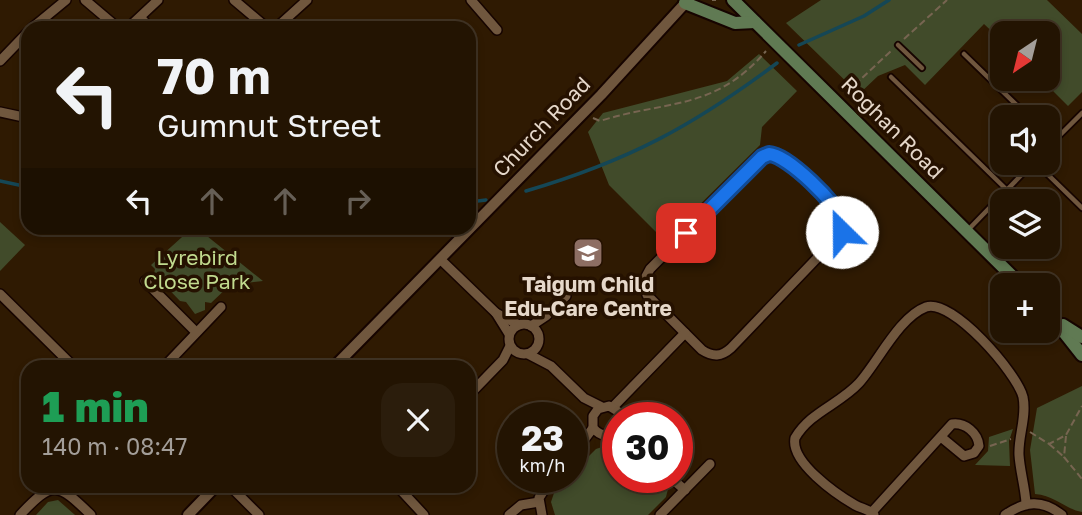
<!DOCTYPE html>
<meta charset="utf-8">
<style>
:root{--surface:#231402;--page:#2b1d0c;--text:#f1f3f6;--muted:#a39e99;--line:#403324}
body{margin:0;font-family:"Golos Text",sans-serif;background:var(--page);color:var(--text);height:100vh;display:flex;flex-direction:column;font-size:26px;white-space:nowrap}
*{box-sizing:border-box;margin:0}
p{font-size:23px;color:var(--muted)}
.icon{flex:none;width:38px;height:38px;fill:none;stroke:currentColor;stroke-width:2;stroke-linecap:round;stroke-linejoin:round}
.map{position:relative;flex:1;overflow:hidden}
.drawer{position:absolute;left:21px;top:360px;width:455px;height:133px;display:flex;flex-direction:column;background:var(--surface);border-radius:21px;box-shadow:0 4px 10px #0003,0 0 0 2px var(--line)}
.drawer>*{flex:none}
.hud{position:absolute;left:21px;top:21px;width:455px;height:214px;border-radius:21px;box-shadow:0 4px 10px #0003,0 0 0 2px var(--line);background:#231402;color:var(--text);overflow:hidden}
.needle{width:46px;rotate:215deg}
.fabs{position:absolute;left:990px;top:21px;display:grid;gap:14px}
.fabs a{display:grid;place-items:center;width:70px;height:70px;border-radius:14px;background:var(--surface);box-shadow:0 4px 10px #0003,0 0 0 2px var(--line);font-size:35px}
.speed{position:absolute;left:497px;top:402px;display:flex;gap:14px;font-size:35px;font-weight:700;text-align:center}
.speed>*{display:grid;place-content:center;width:91px;height:91px;border-radius:50%;background:var(--surface);box-shadow:0 4px 10px #0003,0 0 0 2px var(--line);line-height:1}
.speed small{font-size:18px;font-weight:400}
.speed .limit{border:10px solid #d22;background:#fff;color:#111}
.pin{position:absolute;display:grid;place-items:center;width:60px;height:60px;color:#fff;margin:-30px;border-radius:14px;box-shadow:0 4px 10px #0006}
.me{position:absolute;width:77px;margin:-38px;rotate:337deg;stroke-linejoin:round;filter:drop-shadow(0 0 5px #0008)}
.turn{display:flex;align-items:center;gap:24px;height:147px;padding:0 21px;font-size:32px}
.turn .icon{width:91px;height:91px;stroke-width:2.5}
.turn b{display:block;font-size:49px;line-height:60px}
.lanes{display:flex;align-items:center;height:66px;padding:0 21px;background:#0003;justify-content:center;gap:35px;direction:ltr}
.lanes .off{opacity:.35}
.round{display:grid;place-items:center;flex:none;width:74px;height:74px;border-radius:21px;background:var(--page)}
.summary{display:flex;align-items:center;justify-content:space-between;height:119px;padding:0 21px}
h1{font-size:42px;font-weight:800;line-height:52px;color:#1e9e55}
.map>svg:first-child{display:block}
.green{fill:#414b2a}
.lines{fill:none;stroke-linecap:round;stroke-linejoin:round}
.stream{stroke:#154756;stroke-width:3.5}
.service-casing{stroke:#160400;stroke-width:8}
.minor-casing{stroke:#160400;stroke-width:12}
.tertiary-casing{stroke:#160400;stroke-width:14}
.secondary-casing{stroke:#160400;stroke-width:16}
.path{stroke:#776551;stroke-width:2;stroke-dasharray:7 3.5;stroke-linecap:butt}
.service{stroke:#70573e;stroke-width:4.5}
.minor{stroke:#70573e;stroke-width:9}
.tertiary{stroke:#70573e;stroke-width:10}
.secondary{stroke:#607a53;stroke-width:12}
.route-casing{stroke:#114b97;stroke-width:18}
.route{stroke:#1a73e8;stroke-width:12}
.labels{text-anchor:middle;stroke-width:7;stroke-linejoin:round;paint-order:stroke}
.street-label{font-size:21px;fill:#e6d8ca;stroke:#251100}
.park-label{font-size:21px;fill:#c1da8e;stroke:#251100}
.poi-label{font-size:21px;font-weight:bold;fill:#e6d8ca;stroke:#251100}
</style>
<div class="map">
<svg width="1082" height="515" viewBox="0 0 1082 515">
<rect width="100%" height="100%" fill="#2f1a02"/>
<g class="green">
<path d="M821,0h226l35,34v58l-14,14 -27,-27h7v-46h-45v9l-19,-18 -59,61 -20,-20 -27,11 -19,18 -73,-71z"/>
<path d="M759,54l38,37 -35,36 -2,18 -96,95 -55,-55 -21,-53 15,-19 124,-32z"/>
<path d="M0,222l25,23 -25,26z"/>
<path d="M192,228h5l66,53 -33,4 -19,18 -6,-1v8l-10,4 -9,-12 -6,-1 -26,-27 1,-5 -4,-4z"/>
<path d="M1082,386v126c-17,-3 -28,-17 -47,-18l-5,-44 7,-42z"/>
<path d="M1013,429l-4,12 1,25 -35,-1 13,-14 1,-14z"/>
<path d="M611,444l7,1v33h40l10,11 -2,8 -18,18h-93l-4,-13 3,-9 13,-15h5v-5l24,-24z"/>
<path d="M58,500l17,15h-39l12,-13z"/>
</g>
<g class="lines">
<g class="stream">
<path d="M799,45l65,-29 25,-16"/>
<path d="M0,181l28,6"/>
<path d="M526,191c102,-30 167,-65 251,-128"/>
<path d="M469,202l17,-2"/>
<path d="M340,228l22,6 13,-6"/>
</g>
<g class="service-casing">
<g id="service">
<path d="M898,45l24,23"/>
<path d="M964,54l65,63"/>
<path d="M891,77l116,113"/>
<path d="M1048,147l34,-34"/>
<path d="M1036,163l46,45"/>
<path d="M968,230l65,-67"/>
</g>
</g>
<g class="minor-casing">
<g id="minor">
<path d="M85,0l33,28"/>
<path d="M234,0l33,28"/>
<path d="M471,0l26,30"/>
<path d="M141,18l9,10"/>
<path d="M32,28l34,-28"/>
<path d="M128,28l30,-28"/>
<path d="M276,28l31,-28"/>
<path d="M0,61l28,-29"/>
<path d="M0,112l28,6"/>
<path d="M777,154l12,8 51,51 4,9 -2,10 -111,116c-10,9 -18,9 -29,2l-55,-55 -4,-13 7,-13 107,-108 8,-6z"/>
<path d="M440,259l56,54 23,12"/>
<path d="M145,281l51,51"/>
<path d="M0,294l75,74"/>
<path d="M496,313l13,21"/>
<circle cx="524" cy="339" r="15"/>
<path d="M531,326l15,-10 20,-20"/>
<path d="M528,354l23,12 33,32 18,9"/>
<path d="M163,368l58,-61"/>
<path d="M469,395l34,-35 7,-14"/>
<path d="M613,407l72,-74"/>
<path d="M618,431c-9,7 -18,5 -25,-3v-12l5,-7 11,-3 10,6 2,6"/>
<path d="M572,456l21,-28"/>
<path d="M671,478l14,12"/>
<path d="M230,486l29,29"/>
<path d="M397,486l27,29"/>
<path d="M872,512l80,-88c13,-2 26,9 27,22l-5,7 -10,3 -23,-19"/>
<path d="M20,515c33,-35 37,-33 71,0"/>
<path d="M509,515l12,-10 18,-3"/>
<path d="M542,515l-3,-17 13,-20"/>
<path d="M660,515l50,-51"/>
<path d="M874,515c-5,-6 -12,-6 -19,-10 -19,-11 -65,-43 -60,-67 15,-26 45,-34 64,-55 19,-21 40,-66 67,-76 26,-9 91,66 97,90 4,20 -5,39 -4,58 1,16 6,32 7,48"/>
<path d="M1005,515c20,-14 37,-16 57,0"/>
</g>
</g>
<g class="tertiary-casing">
<g id="tertiary">
<path d="M333,368l268,-273 87,-95"/>
<path d="M188,515l28,-29"/>
</g>
</g>
<g class="secondary-casing">
<g id="secondary">
<path d="M733,0l288,285"/>
<path d="M685,3l50,20 20,-1"/>
<path d="M1048,312l34,43"/>
<path d="M1063,325l19,12"/>
</g>
</g>
<g class="path">
<path d="M712,0h4"/>
<path d="M904,39l43,-39"/>
<path d="M847,92l45,-42"/>
<path d="M593,118l7,3c66,-21 115,-10 166,-70"/>
<path d="M1030,432l19,12 17,-9 16,-29"/>
<path d="M1066,436l-2,21 18,22"/>
<path d="M1049,444l14,12"/>
<path d="M990,446l21,-7"/>
</g>
<use href="#service" class="service"/>
<use href="#minor" class="minor"/>
<use href="#tertiary" class="tertiary"/>
<use href="#secondary" class="secondary"/>
</g>
<g class="lines">
<g class="route-casing">
<path id="route" d="M686,233l76,-76 7,-3c19,1 68,50 75,68l-2,10"/>
</g>
<use href="#route" class="route"/>
</g>
<defs>
<g id="school-square" transform="scale(1.575)"><rect x="-9" y="-9" width="18" height="18" rx="4" fill="#8d6e63" stroke="#251100"/><path d="M0-5L7-2L0 1L-7-2ZM-4 1L0 2.5L4 1V4Q0 6-4 4Z" fill="#fff"/></g>
</defs>
<g fill-rule="evenodd">
<use href="#school-square" x="588" y="253"/>
</g>
<g class="labels">
<g class="street-label">
<text transform="translate(542 127) rotate(-46)" y="7">Church Road</text>
<text transform="translate(892 128) rotate(45)" y="7">Roghan Road</text>
</g>
<g class="park-label">
<text x="197" y="265">Lyrebird<tspan x="197" dy="24">Close Park</tspan></text>
</g>
<g class="poi-label">
<text x="588" y="292">Taigum Child<tspan x="588" dy="24">Edu-Care Centre</tspan></text>
</g>
</g>
</svg>
<div class="fabs">
<a><svg class="needle" viewBox="-14 -14 28 28"><path d="M0-13l5 13h-10z" fill="#e53935"/><path d="M0 13l5-13h-10z" fill="#a39e99"/></svg></a>
<a><svg class="icon" aria-label="sound" viewBox="0 0 24 24"><path d="M4 9h4l5-4v14l-5-4H4zM17 9q2 3 0 6"/></svg></a>
<a><svg class="icon" aria-label="layers" viewBox="0 0 24 24"><path d="M12 4l9 5-9 5-9-5zM3 14l9 5 9-5"/></svg></a>
<a>+</a>
</div>
<div class="speed"><div>23<small>km/h</small></div><div class="limit">30</div></div>
<div class="pin" style="left:686px;top:233px;background:#d93025"><svg class="icon" aria-label="arrive" viewBox="0 0 24 24"><path d="M6 21V4h12l-3 4 3 4H6"/></svg></div>
<svg class="me" style="left:842px;top:232px" viewBox="-20 -20 40 40"><circle r="19" fill="#fff"/><path d="M0-13L10 11 0 6-10 11z" fill="#1a73e8"/></svg>
<div class="hud">
<div class="turn"><svg class="icon" aria-label="left" viewBox="0 0 24 24"><path d="M17 20v-9H6M10 6l-5 5 5 5"/></svg><div><b>70 m</b>Gumnut Street</div></div>
<div class="lanes"><svg class="icon" aria-label="left" viewBox="0 0 24 24"><path d="M17 20v-9H6M10 6l-5 5 5 5"/></svg><svg class="icon off" aria-label="ahead" viewBox="0 0 24 24"><path d="M12 20V5M6 11l6-6 6 6"/></svg><svg class="icon off" aria-label="ahead" viewBox="0 0 24 24"><path d="M12 20V5M6 11l6-6 6 6"/></svg><svg class="icon off" aria-label="right" viewBox="0 0 24 24"><path d="M7 20v-9h11M14 6l5 5-5 5"/></svg></div>
</div>
<section class="drawer">
<div class="summary"><div><h1>1 min</h1><p>140 m · 08:47</p></div><a class="round"><svg class="icon" aria-label="close" viewBox="0 0 24 24"><path d="M6 6l12 12M18 6L6 18"/></svg></a></div>
</section>
</div>
